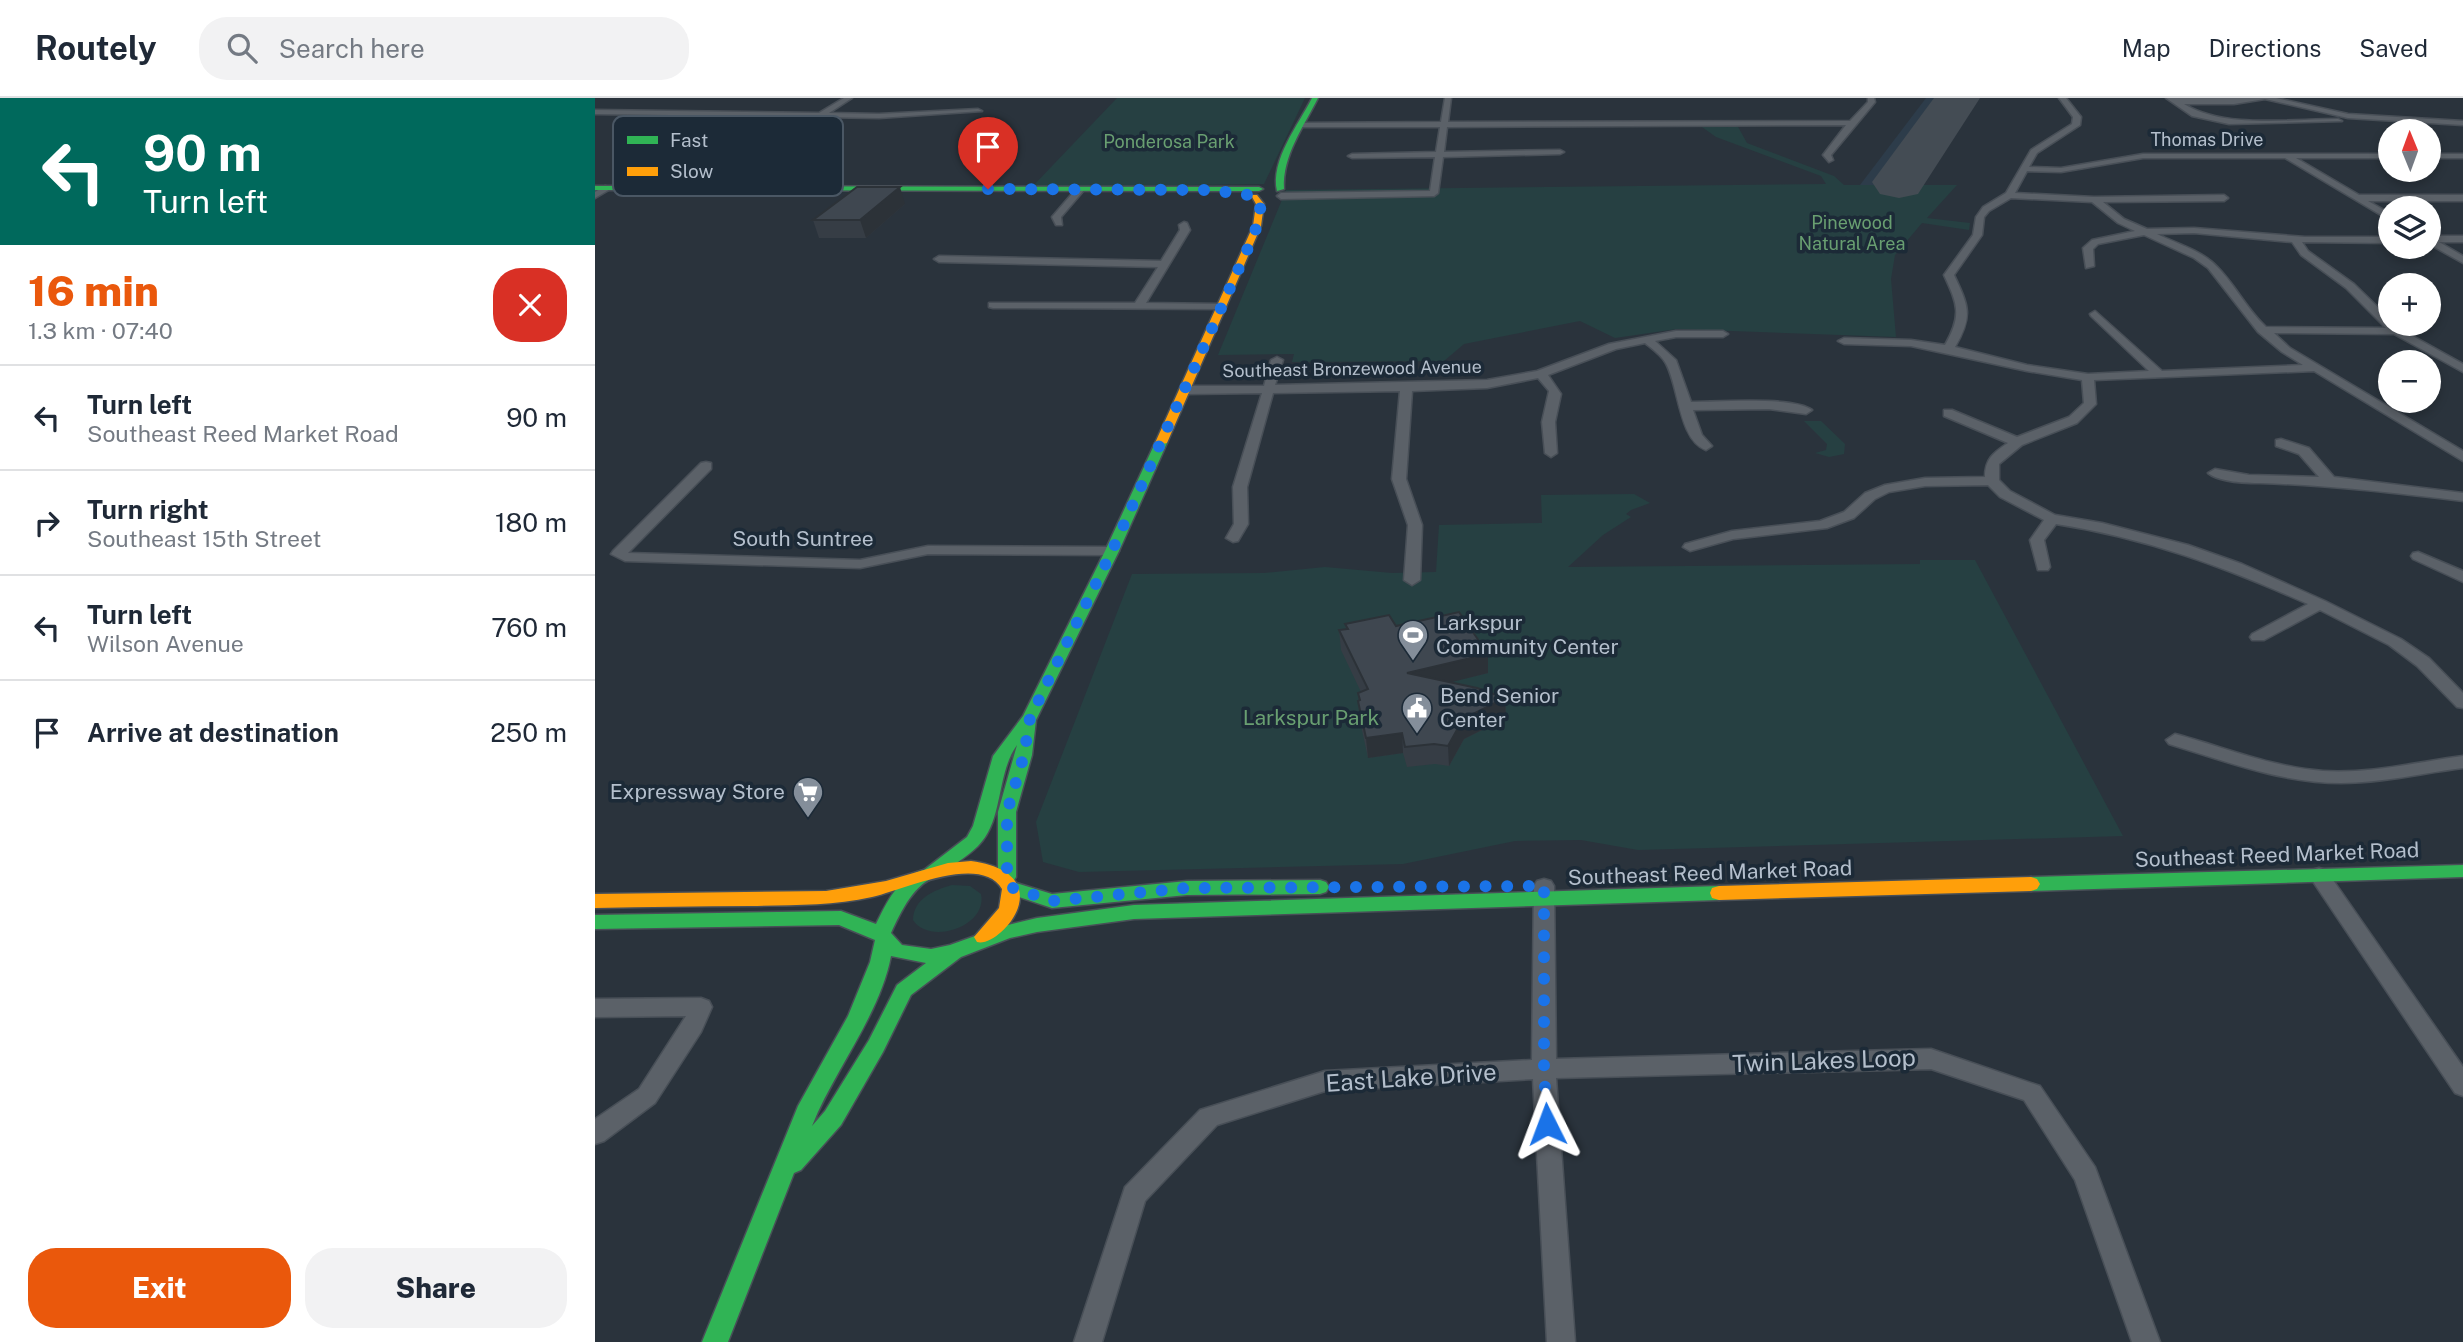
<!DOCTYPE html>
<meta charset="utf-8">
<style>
:root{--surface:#fff;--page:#f2f2f3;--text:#1f2937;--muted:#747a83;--line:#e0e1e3;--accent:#ea580c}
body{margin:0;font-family:"Public Sans",sans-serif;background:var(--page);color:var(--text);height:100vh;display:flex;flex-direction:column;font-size:26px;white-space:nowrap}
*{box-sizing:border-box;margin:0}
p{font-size:23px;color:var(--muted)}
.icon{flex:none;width:38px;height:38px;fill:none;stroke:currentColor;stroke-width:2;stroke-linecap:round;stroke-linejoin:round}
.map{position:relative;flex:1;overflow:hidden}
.panel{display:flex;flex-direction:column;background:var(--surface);width:595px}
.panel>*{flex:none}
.top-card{background:#00695c;color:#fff;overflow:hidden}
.needle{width:46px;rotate:359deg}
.controls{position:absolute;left:1783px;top:21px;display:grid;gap:14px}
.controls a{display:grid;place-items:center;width:63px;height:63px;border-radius:50%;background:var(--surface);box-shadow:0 4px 10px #0003;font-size:35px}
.pin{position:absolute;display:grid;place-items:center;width:60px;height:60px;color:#fff;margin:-72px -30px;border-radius:50% 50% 50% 0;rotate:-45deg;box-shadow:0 0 7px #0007}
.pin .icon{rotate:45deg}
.me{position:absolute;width:77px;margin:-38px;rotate:357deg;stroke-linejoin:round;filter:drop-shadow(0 0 5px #0008)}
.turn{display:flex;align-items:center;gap:24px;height:147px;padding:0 28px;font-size:32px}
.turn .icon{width:91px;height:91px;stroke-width:2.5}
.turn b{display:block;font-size:49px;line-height:60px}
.round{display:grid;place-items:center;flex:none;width:74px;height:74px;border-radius:28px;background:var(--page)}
.head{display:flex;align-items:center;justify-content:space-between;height:119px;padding:0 28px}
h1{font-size:42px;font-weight:800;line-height:52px;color:var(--accent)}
.action{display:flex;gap:14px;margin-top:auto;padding:14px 28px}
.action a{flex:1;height:80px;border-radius:28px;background:var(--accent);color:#fff;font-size:28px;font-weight:800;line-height:80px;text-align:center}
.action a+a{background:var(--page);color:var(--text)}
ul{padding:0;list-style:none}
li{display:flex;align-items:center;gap:21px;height:105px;padding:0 28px;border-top:2px solid var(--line)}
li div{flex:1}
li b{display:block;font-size:26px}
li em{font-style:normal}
header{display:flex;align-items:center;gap:42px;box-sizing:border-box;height:98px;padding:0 35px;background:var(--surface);border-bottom:2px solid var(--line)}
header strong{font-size:33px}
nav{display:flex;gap:38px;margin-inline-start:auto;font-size:24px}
.search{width:490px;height:63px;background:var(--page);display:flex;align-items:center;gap:18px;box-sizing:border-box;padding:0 24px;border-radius:28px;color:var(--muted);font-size:26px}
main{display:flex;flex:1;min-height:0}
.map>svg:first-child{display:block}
.airport{fill:#2d3c4a}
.green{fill:#264042}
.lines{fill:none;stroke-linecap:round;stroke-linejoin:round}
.runway{fill:#444c54;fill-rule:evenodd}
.street-casing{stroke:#484f57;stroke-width:3}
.fast-casing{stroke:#484f57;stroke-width:3}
.slow-casing{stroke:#484f57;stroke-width:3}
.street{fill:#5b6168;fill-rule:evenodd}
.fast{fill:#30b455;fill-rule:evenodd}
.slow{fill:#ff9f0a;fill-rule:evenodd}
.wall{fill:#363d45}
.shaded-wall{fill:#2c3238}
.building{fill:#3f4750;stroke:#2c3238;stroke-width:2}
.route{stroke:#1a73e8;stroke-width:12;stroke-dasharray:0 21.6}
.labels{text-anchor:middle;stroke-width:7;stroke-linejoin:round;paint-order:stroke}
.far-street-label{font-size:18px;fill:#b4bfcc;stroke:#1c2a37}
.far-park-label{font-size:18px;fill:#699f71;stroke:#1c2a37}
.street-label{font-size:21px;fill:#b4bfcc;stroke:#1c2a37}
.poi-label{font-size:21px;fill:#b4bfcc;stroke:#1c2a37;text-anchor:start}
.park-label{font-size:21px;fill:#699f71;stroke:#1c2a37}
.near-street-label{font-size:24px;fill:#b4bfcc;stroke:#1c2a37}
.key{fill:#1c2a37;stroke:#4a5764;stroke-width:2}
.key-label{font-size:19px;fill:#b4bfcc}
</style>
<header>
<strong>Routely</strong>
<div class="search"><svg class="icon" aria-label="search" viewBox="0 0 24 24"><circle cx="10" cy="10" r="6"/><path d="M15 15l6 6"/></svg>Search here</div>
<nav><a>Map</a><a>Directions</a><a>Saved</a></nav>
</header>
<main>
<section class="panel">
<div class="top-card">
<div class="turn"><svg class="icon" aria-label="left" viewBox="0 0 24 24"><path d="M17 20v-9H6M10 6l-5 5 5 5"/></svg><div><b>90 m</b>Turn left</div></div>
</div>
<div class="head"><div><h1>16 min</h1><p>1.3 km · 07:40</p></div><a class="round" style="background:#d93025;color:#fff"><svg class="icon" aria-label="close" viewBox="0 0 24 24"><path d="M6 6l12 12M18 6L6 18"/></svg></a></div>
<ul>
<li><svg class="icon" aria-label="left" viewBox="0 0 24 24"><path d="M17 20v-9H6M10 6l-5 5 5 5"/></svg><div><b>Turn left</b><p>Southeast Reed Market Road</p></div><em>90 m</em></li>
<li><svg class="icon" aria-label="right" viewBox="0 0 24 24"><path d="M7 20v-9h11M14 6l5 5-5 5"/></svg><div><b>Turn right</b><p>Southeast 15th Street</p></div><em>180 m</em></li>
<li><svg class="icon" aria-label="left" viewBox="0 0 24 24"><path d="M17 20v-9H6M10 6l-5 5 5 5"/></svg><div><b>Turn left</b><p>Wilson Avenue</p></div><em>760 m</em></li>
<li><svg class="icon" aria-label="arrive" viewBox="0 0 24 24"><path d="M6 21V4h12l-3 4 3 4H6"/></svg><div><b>Arrive at destination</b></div><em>250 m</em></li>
</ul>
<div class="action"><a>Exit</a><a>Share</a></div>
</section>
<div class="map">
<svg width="1868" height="1244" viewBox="0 0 1868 1244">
<rect width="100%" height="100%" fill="#2a333c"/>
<path class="airport" d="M1331,0h48l-59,87h-55z"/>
<g class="green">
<path d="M522,0h188l-41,86 -232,3z"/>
<path d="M1142,27l10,18 87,33 10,9h113l-30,33 43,5 -1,7 -47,-7 -27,32 -4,24 5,58 -219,-8 -62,9 -35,-17 -116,23 -20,17 -152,1 2,-8 -76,1 68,-165 540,-6 -5,-8 -105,-39 -14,-10z"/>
<path d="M1209,323h17l24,23 -1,10 -15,3 -14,-4 11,-3 1,-6z"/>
<path d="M1039,396l16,9 -19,7 -5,4 5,3 -28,18 -35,32 352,-3v-4h55l148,276 -485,14 -57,-10 -66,1 -112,23 -324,8 -36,-10 -7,-40 96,-248 132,-1 61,-6 67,6 44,-1 3,-47 103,-2 -1,-28z"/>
<path d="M357,787l18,1 11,8c7,32 -51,52 -68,26 0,-21 21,-30 39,-35z"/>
</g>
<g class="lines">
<path class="runway" d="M1339,0h46l-62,96 -19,4 -19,-4 -8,-12z"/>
<g class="street-casing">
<g id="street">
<path d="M249,0h8l-23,15 50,1 99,-5 4,2 -103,7 -57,-1 -121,74 -3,-5 114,-69 -217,-3v-4l224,3z"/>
<path d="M850,0h6l-3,24 402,-1 18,-19v-4h6l1,4 -44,53 2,5 -4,2 -6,-7 23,-30 -399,2 -3,25 116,-2 4,2 -4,2 -117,3 -5,36 -4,3 -153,3 -4,-3 4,-3 149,-2 5,-34 -83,1 -4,-2 4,-2 84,-2 4,-25h-139l-4,-2 4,-2 140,-1z"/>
<path d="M1464,0h7l15,19 -1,8 -43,28 -8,14 32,1 82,-14h248v4h-95l63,37h104v6h-95l23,13v7l-106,-63h-142l-82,14 -34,-1 -12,22 79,4 130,-2 4,3 -4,3 -121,1 21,17 23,10 47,-1 111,9h86v6l-89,-1 6,9 46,33 37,36v4l72,40v8l-69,-38 -120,-1 16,15 173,103v10l-149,-90 -220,9 2,24 -19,19 -55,22 -23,19v16l11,11 45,24 47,8 86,22 54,19 83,37 76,38 28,19 34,35v15l-6,-1 -40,-41 -28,-21 -69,-35 -56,30h-12l-2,-3 2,-3 56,-30c-84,-37 -161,-66 -252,-80l-12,16 6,27 -2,3h-10l-8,-30 14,-20 -44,-23 -12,-12 -63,1 -36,6 -14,7 -21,19 -27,10 -94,11 -43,12 -7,-4 2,-3 47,-13 88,-10 24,-9 21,-19 20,-8 40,-7 60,-1c0,-18 8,-24 23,-34l-64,-27v-6h8l65,27 52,-20 15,-14 -2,-23 -55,-9 -116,-25 -67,-2 -6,-3 6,-3 67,2 34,5c17,-30 13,-40 -1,-70l29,-40 3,-18 7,-10 23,-14 25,-43 41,-26 1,-7zM1416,100l81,4 26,21 17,8 -43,9 -9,8 3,20 8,-2 -1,-17 5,-5 46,-9 50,23 14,10 50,64 24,20 21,13 -141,6 -67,-60 -5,3 1,2 58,55 -61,3 -61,-9 -72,-18c18,-31 14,-40 -1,-72l28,-40 2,-18 5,-6zM1599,135l98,9 9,13 45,33 40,40 -120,-1c-21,-19 -33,-47 -54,-65 -15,-13 -37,-19 -55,-28z"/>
<path d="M1571,0h110l72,16 115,7v4l-115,-7 -83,-19 -31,5h-50c41,25 106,15 154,15l4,2 -113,3 -37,-8z"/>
<rect x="1834" y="56" width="34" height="4"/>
<path d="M10,88l7,2 -17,10v-6z"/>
<path d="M482,90l7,2 -23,27 1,8h-6l-4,-8z"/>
<path d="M589,124l3,1 3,7 -44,73 75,1 5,3 -1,2 -232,-1 -4,-1v-4h146l23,-36 -219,-5 -5,-3 5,-3 222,5 19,-31 -1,-5z"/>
<path d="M1834,138h34v6h-24l24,14v7l-34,-19z"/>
<path d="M1081,233h47l5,3 -5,3h-47l-21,4 21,19 15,42c25,0 103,-6 121,8l-6,4 -37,-5 -76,1 9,25 10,11 -6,4c-28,-10 -27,-66 -41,-88 -4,-7 -14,-14 -20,-19l-29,6 -68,26 13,19 -6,28 2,31 -6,4 -6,-4 -3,-31 7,-31 -11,-13 -51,10 -75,3 -6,88 16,46 -2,55 -8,5 -8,-5 4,-55 -16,-46 8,-88 -127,2 -26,94 1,37 -10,17 -5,1 -7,-4 8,-14 -1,-37 29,-94 -77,1 -6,-4 6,-4h79l7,-26 6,-3 6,3 -8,25 212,-5 50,-9 72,-27z"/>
<path d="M1686,341l28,9 25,29 129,16v8c-68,-8 -135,-16 -203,-18 -14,0 -41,-1 -52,-10l7,-4 34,6 70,2 -20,-23 -23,-8v-6z"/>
<path d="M111,364l5,1v6l-83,84 232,7 68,-14 184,1 7,4 -7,4 -184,-1 -68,14 -235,-7 -14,-7 2,-3 88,-88z"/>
<path d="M1823,454l45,19v11l-50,-23 -2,-3 2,-3z"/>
<path d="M1580,636c49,13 96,33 148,37 47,3 94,-9 140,-15v12c-41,5 -81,15 -122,15 -60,0 -116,-22 -172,-39l-3,-4z"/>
<path d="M1724,770l7,2 137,197v29l-8,-3 -143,-213 -3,-5 3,-5z"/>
<path d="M949,781l7,2 3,5 2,173 375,-10 109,37 55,81 65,175h-28l-57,-162 -51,-80 -93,-31 -375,9 19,264h-28l-14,-263 -208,12 -108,34 -72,76 -43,141h-28l51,-155 75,-77 125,-39 207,-11 2,-174 3,-5z"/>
<path d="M106,900l8,3 3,6 -11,25 -46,71 -51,38 -9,3v-25l44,-30 47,-73 -91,1v-18z"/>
</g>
</g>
<g class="fast-casing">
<g id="fast">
<path d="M717,0h6c-14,28 -36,58 -34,91l-7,2c-7,-31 22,-67 35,-93z"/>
<path d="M0,88l664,1 4,2 -4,2 -664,-1z"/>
<path d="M566,342l6,3 -48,108 -83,169 -4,35 -16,57v65l-3,5 39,12 135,-13 133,-1 6,2 3,5 -3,5 -6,2 -133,1 -135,13 -45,-15 -3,-5 3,-5 -6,-1 -3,-5v-65l19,-67c-21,29 -13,75 -39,101 -11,11 -27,20 -40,30 -23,6 -37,35 -47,57l11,12 29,4 19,-4 50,-18 37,-9 97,-13 585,-19 7,2 2,5 -2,5 -7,2 -585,19 -97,13 -27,6 -49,19 -50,38 -28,57 -42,73 -40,45 -7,3 -66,169h-26l96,-236 50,-90 22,-54 5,-22 -36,-15 -244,4v-14l246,-4 35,13c10,-20 23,-49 48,-54l43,-33 6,-11 20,-70 30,-40 82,-165 50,-108zM296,858l35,7 -29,22 -28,55 -44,71 -13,15c22,-56 68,-111 79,-170z"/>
<path d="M1868,767v12l-432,14 -6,-2 -3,-5 3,-5 6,-2z"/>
</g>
</g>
<g class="slow-casing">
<g id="slow">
<path d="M656,97h6l7,9 -3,22 -94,217 -10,2 -2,-2 98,-217 3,-22z"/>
<path d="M376,763c93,13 29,88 6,81l-3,-5 25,-29 3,-19c-21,-36 -99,1 -130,8 -41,9 -81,8 -122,9 -52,0 -103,1 -155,2v-14l231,-3 60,-10 62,-18z"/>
<path d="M1436,779l6,2 3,5 -3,5 -6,2 -312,9 -7,-2 -2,-5 2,-5 7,-2z"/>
</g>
</g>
<use href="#street" class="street"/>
<use href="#fast" class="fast"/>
<use href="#slow" class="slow"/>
</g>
<g class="wall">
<path d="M310,106l-39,34h-47l-6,-18z"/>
<path d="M750,526l51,2 92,47 -38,9 55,16 1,20 -42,21 -15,27 -14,-2 -28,3 -4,-14 -35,5 -8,-37 -2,-20h1l-1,-8 3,-1 -20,-42 -2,-20 7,-1z"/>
</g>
<g class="shaded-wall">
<path d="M305,89l5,17 -39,34 -6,-18z"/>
<path d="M893,556v19l-80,20 -1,-20z"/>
<path d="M910,600l1,20 -42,21 -15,27 -1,-20 15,-27z"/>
<path d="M807,635l1,20 -35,5 -2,-20z"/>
</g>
<g class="building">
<path d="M262,89h43l-40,33h-47z"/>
<path d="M864,514l29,42 -81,19 70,15 28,10 -42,21 -15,27 -14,-2 -29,3 -3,-14 -36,5 -8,-37 2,-1 -2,-7 10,-4 -29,-59 9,-1 -3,-5 44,-9 7,11z"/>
</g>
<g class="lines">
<path class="route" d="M393,91l221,1 40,5 12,9 -4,22 -9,22 -136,303 -82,167 -6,37 -17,57v65l6,11 39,13 135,-13 357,-2v183l3,55"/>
</g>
<defs>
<g id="stadium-pin" transform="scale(1.575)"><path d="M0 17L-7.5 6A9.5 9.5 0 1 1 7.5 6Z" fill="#848e9a" stroke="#1c2a37"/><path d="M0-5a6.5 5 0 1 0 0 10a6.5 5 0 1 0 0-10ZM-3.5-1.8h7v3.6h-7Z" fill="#fff"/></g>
<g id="civic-pin" transform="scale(1.575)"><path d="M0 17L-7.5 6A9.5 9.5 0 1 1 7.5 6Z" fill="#848e9a" stroke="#1c2a37"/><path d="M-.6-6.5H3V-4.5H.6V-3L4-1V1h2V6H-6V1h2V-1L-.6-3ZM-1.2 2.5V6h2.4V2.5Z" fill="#fff"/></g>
<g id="supermarket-pin" transform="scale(1.575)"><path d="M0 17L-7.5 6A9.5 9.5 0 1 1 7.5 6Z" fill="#848e9a" stroke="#1c2a37"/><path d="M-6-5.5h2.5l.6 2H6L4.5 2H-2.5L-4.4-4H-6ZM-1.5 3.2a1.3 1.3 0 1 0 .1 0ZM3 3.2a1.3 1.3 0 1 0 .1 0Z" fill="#fff"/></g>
</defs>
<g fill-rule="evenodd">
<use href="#stadium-pin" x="818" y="537"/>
<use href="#civic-pin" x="822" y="610"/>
<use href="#supermarket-pin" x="213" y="694"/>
</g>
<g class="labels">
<g class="far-street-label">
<text x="1612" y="48">Thomas Drive</text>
<text transform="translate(757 271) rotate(-1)" y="6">Southeast Bronzewood Avenue</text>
</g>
<g class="far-park-label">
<text x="574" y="50">Ponderosa Park</text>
<text x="1257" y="131">Pinewood<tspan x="1257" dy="21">Natural Area</tspan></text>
</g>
<g class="street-label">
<text x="208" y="448">South Suntree</text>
<text transform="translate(1682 757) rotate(-2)" y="7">Southeast Reed Market Road</text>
<text transform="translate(1115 775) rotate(-2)" y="7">Southeast Reed Market Road</text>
</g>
<g class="poi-label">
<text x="841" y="532">Larkspur<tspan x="841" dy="24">Community Center</tspan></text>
<text x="845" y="605">Bend Senior<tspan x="845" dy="24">Center</tspan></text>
<text x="190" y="701" text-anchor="end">Expressway Store</text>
</g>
<g class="park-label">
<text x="716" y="627">Larkspur Park</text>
</g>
<g class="near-street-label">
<text transform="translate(1229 963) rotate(-2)" y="8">Twin Lakes Loop</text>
<text transform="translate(816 980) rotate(-4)" y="8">East Lake Drive</text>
</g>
</g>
<rect x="18" y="18" width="230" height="80" rx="10" class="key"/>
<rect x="32" y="38" width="31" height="8" fill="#30b455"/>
<rect x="32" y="69" width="31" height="9" fill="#ff9f0a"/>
<g class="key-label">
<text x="75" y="49">Fast</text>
<text x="75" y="80">Slow</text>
</g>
</svg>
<div class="controls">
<a><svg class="needle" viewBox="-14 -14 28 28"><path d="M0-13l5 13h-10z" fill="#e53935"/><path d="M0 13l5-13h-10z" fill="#747a83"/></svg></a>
<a><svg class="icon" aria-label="layers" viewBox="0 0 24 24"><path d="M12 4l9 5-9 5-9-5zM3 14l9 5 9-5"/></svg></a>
<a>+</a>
<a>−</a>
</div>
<div class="pin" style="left:393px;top:91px;background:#d93025"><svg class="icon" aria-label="arrive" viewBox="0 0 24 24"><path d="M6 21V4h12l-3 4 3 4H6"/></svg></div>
<svg class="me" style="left:952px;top:1026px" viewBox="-20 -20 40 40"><path d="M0-17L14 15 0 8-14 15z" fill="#1a73e8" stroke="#fff" stroke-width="4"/></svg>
</div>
</main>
